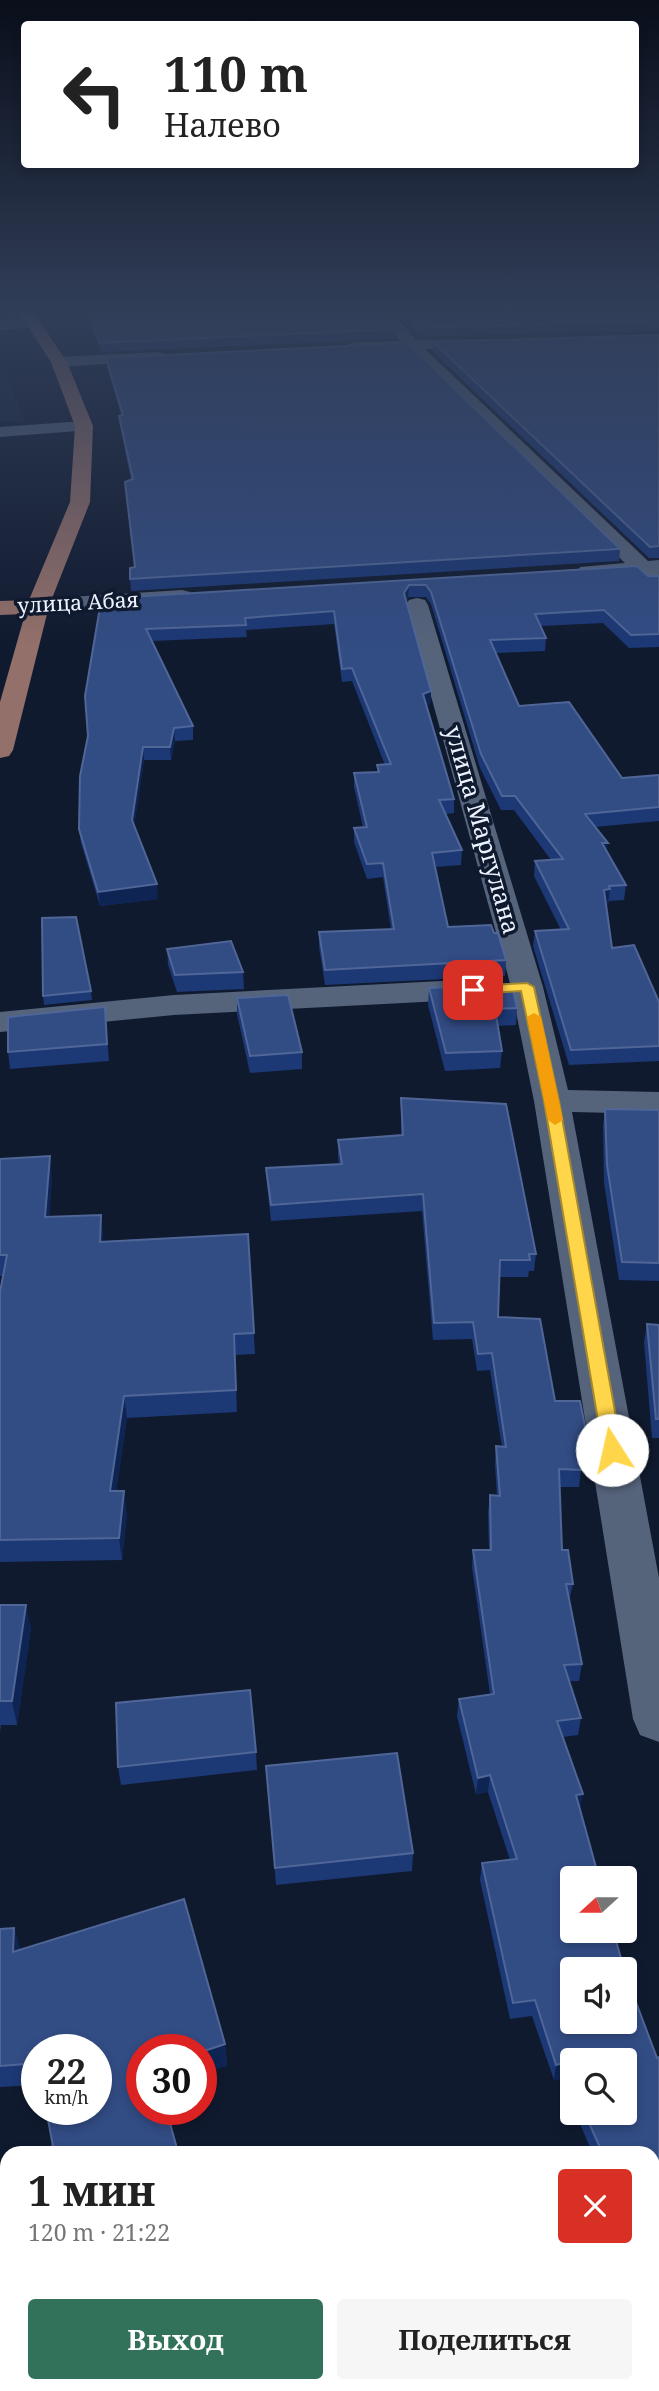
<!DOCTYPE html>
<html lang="ru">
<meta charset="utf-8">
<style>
:root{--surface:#fff;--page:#f6f6f6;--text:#222;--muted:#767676;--accent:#33725a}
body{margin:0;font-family:"Noto Serif",serif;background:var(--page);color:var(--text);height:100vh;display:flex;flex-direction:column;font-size:26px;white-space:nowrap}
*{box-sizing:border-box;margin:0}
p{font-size:23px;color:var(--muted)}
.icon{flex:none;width:38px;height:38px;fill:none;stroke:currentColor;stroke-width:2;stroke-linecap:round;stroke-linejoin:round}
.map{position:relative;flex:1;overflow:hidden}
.panel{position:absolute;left:0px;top:2146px;width:660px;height:247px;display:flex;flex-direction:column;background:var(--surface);border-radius:21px 21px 0 0;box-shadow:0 4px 10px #0003}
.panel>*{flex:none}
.hud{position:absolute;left:21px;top:21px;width:618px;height:147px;border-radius:7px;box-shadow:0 4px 10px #0003;background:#fff;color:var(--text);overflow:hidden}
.needle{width:46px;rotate:249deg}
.buttons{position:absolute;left:560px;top:1866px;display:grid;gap:14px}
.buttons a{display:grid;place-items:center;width:77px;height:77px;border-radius:7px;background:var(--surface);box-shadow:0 4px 10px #0003;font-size:35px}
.speed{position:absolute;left:21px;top:2034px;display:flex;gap:14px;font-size:35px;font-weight:700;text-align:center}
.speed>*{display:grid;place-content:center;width:91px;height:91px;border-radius:50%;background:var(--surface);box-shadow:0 4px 10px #0003;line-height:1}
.speed small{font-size:18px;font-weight:400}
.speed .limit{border:10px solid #d22;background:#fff;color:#111}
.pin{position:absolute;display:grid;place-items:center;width:60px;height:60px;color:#fff;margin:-30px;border-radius:14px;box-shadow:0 4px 10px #0006}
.me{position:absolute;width:77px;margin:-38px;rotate:350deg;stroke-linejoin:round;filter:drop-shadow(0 0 5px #0008)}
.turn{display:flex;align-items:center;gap:24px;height:147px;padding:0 28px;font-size:32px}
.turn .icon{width:91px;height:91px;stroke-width:2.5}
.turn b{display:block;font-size:49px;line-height:60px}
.round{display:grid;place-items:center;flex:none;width:74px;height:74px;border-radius:7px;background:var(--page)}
.head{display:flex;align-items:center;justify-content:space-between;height:119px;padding:0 28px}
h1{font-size:42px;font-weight:700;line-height:52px}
.primary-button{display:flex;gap:14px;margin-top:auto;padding:14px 28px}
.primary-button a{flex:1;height:80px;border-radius:7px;background:var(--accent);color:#fff;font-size:28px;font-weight:700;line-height:80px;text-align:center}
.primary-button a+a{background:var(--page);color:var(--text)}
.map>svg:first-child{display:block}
.built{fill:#14223c}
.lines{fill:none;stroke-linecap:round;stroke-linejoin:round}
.minor{fill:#55637b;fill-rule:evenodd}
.major{fill:#94706a;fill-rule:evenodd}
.wall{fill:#1c3875}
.shaded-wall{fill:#0e2453}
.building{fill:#324c84;stroke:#4f6697;stroke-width:2}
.route{fill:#ffd54a;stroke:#a68a30;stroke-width:2}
.slow{fill:#f59e0b}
.labels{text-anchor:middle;stroke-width:7;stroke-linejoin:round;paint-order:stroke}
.far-street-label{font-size:21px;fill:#ecf2fe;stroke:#101a2f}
.street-label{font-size:24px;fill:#ecf2fe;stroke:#101a2f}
</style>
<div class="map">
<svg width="659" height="2391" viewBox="0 0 659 2391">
<rect width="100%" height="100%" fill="#101a2f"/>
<path class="built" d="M0,370l11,16 13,35 -24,1z"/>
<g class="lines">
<g class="minor">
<path d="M378,313h15l23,27 74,-1 2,3 -8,5 -59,2 223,212 11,-1v26l-12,-1 -10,-10 -49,4 -8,-2 -3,-5 3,-5 45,-4 -217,-213h-59l-2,-3 2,-3 6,-2 45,-1z"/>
<path d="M33,319l8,5 -3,3 -38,3v-10z"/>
<path d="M158,352l6,2 2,3 -2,3 -105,7 -8,-5 8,-5z"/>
<path d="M84,421l9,5 -3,4 -90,7v-10z"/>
<path d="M182,590l8,2 3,5 -3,5 -152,11 -8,-2 -3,-5 3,-5 8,-2z"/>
<path d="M417,598l8,2 3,5 115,382 25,103 91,2v22l-87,-2 87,466v164l-19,-7 -7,-16 -99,-618 -23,-114 -105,-382 3,-5z"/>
<path d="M480,979l12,3 4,7 -4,7 -12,3 -306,16 -174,17v-20l174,-17z"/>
</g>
<path class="major" d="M19,313h15l33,49 26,64 -3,76 -41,104 -36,144 -4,6 -9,2v-56l25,-88 -25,1v-14l29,-1 41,-98 5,-76 -24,-64z"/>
</g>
<g class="wall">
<path d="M397,313h262v16l-242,8z"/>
<path d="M92,322l303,7v10l-294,13 -8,-21z"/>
<path d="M659,335v223h-10l-217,-207 1,-9z"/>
<path d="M106,358l514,191 -1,12 -488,30 -1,-12 4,-12 -3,-87 -11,-54 -1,-10 2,-1 -14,-48z"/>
<path d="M648,576h11v71l-30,1 -26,-25 -62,3 5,12 -1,13 -50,2 24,53 103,72 37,-3v46l-64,6 12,24 19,34 -2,15 -15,1 -1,3 -2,1 6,43 47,54v59l-90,4 -36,-119 2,-15 26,-1 -27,-54 1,-15 16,-1 -37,-50h-13l-21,-42 -49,-164 -5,-7h-18l-2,4 25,90 -1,13 -3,1 27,94v14l-8,1 16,36 -1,15 -26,2 13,60 46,6 12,27 -1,16 -180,9 -6,-38v-15l72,-3 -8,-52 -16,2 -13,-37v-14l9,-1 -9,-40v-14l23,-1v-7h8l-33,-84 -10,1 -8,-58 -88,6 1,7 -95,4 41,85v14l-18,1 -4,19h-27l-10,66 24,73 -58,7 -19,-63 -2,-14 51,-224v-8z"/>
<path d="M167,949l76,23 1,17 -67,3 -9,-27z"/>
<path d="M429,988l88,20 -1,17 -18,1 4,25 -2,17 -55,3 -17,-66z"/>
<path d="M91,991l1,9 -48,5 -1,-9z"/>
<path d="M237,998l65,54v17l-52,4 -13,-59z"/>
<path d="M105,1007l4,54 -99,8 -2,-17z"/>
<path d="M401,1098l135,156 -2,17h-5l-1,6h-28l-2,40 57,84 32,35 -2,17h-5l1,17 -2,17h-19l2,63 11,34 -4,17 13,63 -3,17h-10l12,37 -3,17 -15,2 17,73 -8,159 85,89 2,-1v162l-6,3v-70h-61l-17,-40h50l-53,-52v47l-12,-28 -6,1 -22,-64 -22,3 -30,-139 2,-17 28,-3 -22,-68 -12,2 -19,-78 2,-17 31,-5 -18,-127 1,-17h16l-1,-38 2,-17 7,1 -2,-32 1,-18 6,1 -12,-77 -13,1 -5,-32 -39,1 -11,-129 -151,10 -4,-36 -1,-17 73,-4 -1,-8v-16l63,-5z"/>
<path d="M605,1109l54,1v171l-40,-1 -15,-97 -1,-57z"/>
<path d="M0,1159l52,18 -3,40 52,-2 2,26 145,-7 7,120 -20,1 2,57 -110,6 -11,73 11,22 -5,47 -122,2v-270l3,-16h-3z"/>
<path d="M647,1324l12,1v113h-7l-8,-96z"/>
<path d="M0,1605l31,23 -14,97h-16l-1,8z"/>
<path d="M256,1752l1,18 -136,15 -3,-18z"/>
<path d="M266,1766l147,87 -1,18 -136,14z"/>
<path d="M14,1928l6,22 205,94 2,22 -26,-17 -148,97 -16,-97v36l-37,2v-158z"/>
</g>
<g class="shaded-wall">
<path d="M409,585l-1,12 -5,9 1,-13z"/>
<path d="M431,691l-1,13 -7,3v-13z"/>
<path d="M174,728l1,13 -4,19 -1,-13z"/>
<path d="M143,747l1,13 -11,74 -1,-14z"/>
<path d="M602,843h6l-2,14z"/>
<path d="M157,884l1,15 -58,7 -2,-14z"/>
<path d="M610,889l-2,15 -6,1 2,-15z"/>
<path d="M50,1156l2,21 -4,61 -3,-21z"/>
<path d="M101,1215l2,21 -1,27 -2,-21z"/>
<path d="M124,1396l3,22 -14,95 -3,-22z"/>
<path d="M124,1491l3,22 -5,47 -3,-22z"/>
<path d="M26,1605l5,23 -14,97 -5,-24z"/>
<path d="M490,1775l-2,17 -12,2 2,-16z"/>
<path d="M583,1794l-3,16 -4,-15z"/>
<path d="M14,1928l6,22 -7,2z"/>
<path d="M225,2044l2,22 -26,8v-22z"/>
<path d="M563,2063l-3,16 -6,1 2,-15z"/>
<path d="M659,2207v12l-6,3v-13z"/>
<path d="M7,2294v22l-7,3v-22z"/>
</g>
<g class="building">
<path d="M97,313h285l13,16 -295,14 -8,-21z"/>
<path d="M405,313h254v7l-242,8z"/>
<path d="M659,335v211l-9,1 -217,-205z"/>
<path d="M407,343l213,206 -490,30v-11l5,-1 -10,-85 8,-3 -14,-63 4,-1 -17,-57z"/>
<path d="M637,566l11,10h11v58l-28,1 -27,-25 -69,4 11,24 -56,2 29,66 50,-4 53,76 37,-3v32l-74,7 23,29h-6l24,42 -17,1 1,3 -6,1 8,58 22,-3 25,57v44l-88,4 -36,-119 34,-2 -34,-68 28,-2 -48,-63h-13l-21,-42 -50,-162 -5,-7h-17l-5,8 27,98 -8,3 31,105 -15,1 23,50 -30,3 16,74 43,-2 3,8h4l8,27 -181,10 -6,-38 75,-3 -11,-66 -16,1 -13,-36 13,-1 -13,-54 25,-1 -2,-7 14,-1 -39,-96 -10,1 -8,-58 -89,7 1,7 -100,4 47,97 -19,2 -4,19h-27l-11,73 25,64 -59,8 -19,-63 1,-53 8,-40 -3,-40 15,-89 30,-2v-8z"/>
<path d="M76,917l15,74 -48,5 -1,-78z"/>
<path d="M231,941l12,31 -68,3 -8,-26z"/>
<path d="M512,984l5,24 -22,1 7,42 -56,2 -17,-65z"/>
<path d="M288,995l14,57 -52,4 -13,-58z"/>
<path d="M105,1007l2,37 -99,8v-35z"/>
<path d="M401,1098l105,6 30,150h-7l1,6h-30l-2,57 42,2 15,82h25l7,35h-9l3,34 -22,-1 3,81h6l5,34h-7l16,80 -18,1 17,53 -24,3 26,73 -7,1 23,83h-27v52h41l11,39h-52v52h53v-48l32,85 2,-1v150l-6,2v-57h-51l-18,-40h41v-52h-53v25l-9,-22 -7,2 -21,-65 -22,3 -31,-140 35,-4 -27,-84 -12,3 -19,-79 35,-5 -21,-144h18l-1,-55 10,1 -4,-50 10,1 -14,-94 -14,1 -5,-32 -39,1 -11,-129 -152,11 -5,-37 76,-4 -4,-24 65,-5z"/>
<path d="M605,1109l54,1v153l-37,-1 -15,-97z"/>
<path d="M50,1156l-5,61 56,-2 -1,27 148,-8 6,99 -20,1 2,56 -112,6 -14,95h14l-5,47 -119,2v-248l7,-37h-7v-96z"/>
<path d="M647,1324l12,1v94h-3z"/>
<path d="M0,1605h26l-14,96h-12z"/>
<path d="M250,1690l6,62 -138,15 -2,-64z"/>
<path d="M397,1753l16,100 -138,15 -9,-102z"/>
<path d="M184,1899l41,145 -24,8v-3h-59v60h24l12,43h-142l17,-6 -7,-37h50v-60h-59v14l-37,3v-137l14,-1 -1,24z"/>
<path d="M7,2163v131l-7,3v-131z"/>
</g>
<linearGradient id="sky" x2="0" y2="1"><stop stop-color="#090e1a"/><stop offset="0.48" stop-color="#313e58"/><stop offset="1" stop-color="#313e58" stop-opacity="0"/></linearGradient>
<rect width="659" height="648" fill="url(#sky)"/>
<path class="route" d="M527,983l7,4 25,114 63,349 -3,5h-13l-3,-5 -59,-349 -23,-110 -48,3 -7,-4 7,-4z"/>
<path class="slow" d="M534,1013l7,4 22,103 -8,5 -7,-5 -21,-103z"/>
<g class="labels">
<g class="far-street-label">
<text transform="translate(78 603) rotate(-3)" y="7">улица Абая</text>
</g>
<g class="street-label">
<text transform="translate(482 830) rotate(74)" y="8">улица Маргулана</text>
</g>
</g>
</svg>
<div class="buttons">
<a><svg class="needle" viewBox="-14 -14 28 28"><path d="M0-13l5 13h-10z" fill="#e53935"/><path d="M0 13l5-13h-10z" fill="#767676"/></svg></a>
<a><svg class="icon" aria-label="sound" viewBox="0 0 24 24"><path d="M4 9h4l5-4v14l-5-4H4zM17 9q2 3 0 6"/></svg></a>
<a><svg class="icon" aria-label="search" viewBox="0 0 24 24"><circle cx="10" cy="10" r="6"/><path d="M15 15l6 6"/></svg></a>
</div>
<div class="speed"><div>22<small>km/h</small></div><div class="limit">30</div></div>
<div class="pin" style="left:473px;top:990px;background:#d93025"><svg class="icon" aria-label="arrive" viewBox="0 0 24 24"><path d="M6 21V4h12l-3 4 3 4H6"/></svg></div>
<svg class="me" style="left:612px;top:1450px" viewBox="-20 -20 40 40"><circle r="19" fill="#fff"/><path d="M0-13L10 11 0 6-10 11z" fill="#ffd54a"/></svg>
<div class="hud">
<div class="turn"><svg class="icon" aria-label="left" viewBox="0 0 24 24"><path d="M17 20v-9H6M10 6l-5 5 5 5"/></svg><div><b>110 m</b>Налево</div></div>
</div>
<section class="panel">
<div class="head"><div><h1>1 мин</h1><p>120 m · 21:22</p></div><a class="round" style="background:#d93025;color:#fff"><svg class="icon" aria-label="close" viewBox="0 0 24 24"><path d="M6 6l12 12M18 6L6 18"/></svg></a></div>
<div class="primary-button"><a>Выход</a><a>Поделиться</a></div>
</section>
</div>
